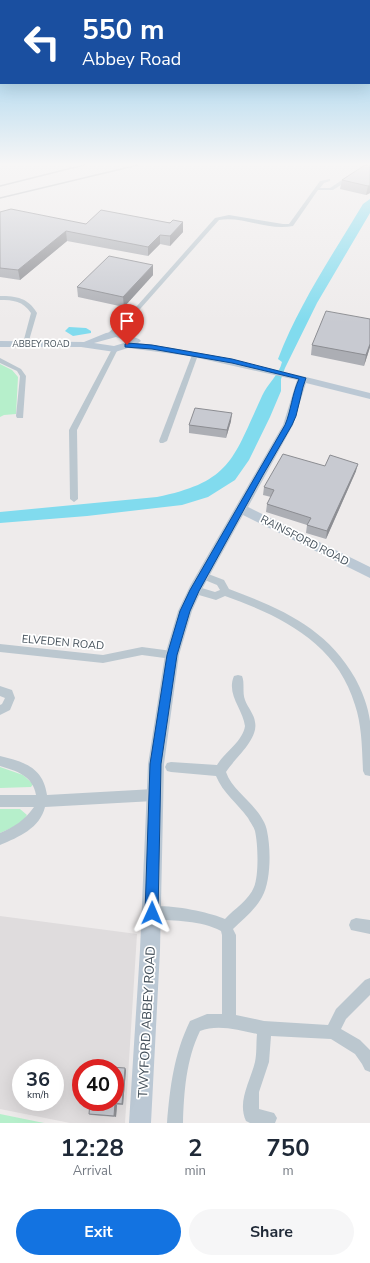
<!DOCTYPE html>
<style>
:root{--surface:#fff;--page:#f6f6f7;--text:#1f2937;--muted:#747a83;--accent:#1373e1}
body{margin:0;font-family:"Nunito Sans",sans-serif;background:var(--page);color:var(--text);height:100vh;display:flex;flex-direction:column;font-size:15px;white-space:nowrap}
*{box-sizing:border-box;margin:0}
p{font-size:13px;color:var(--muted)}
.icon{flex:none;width:22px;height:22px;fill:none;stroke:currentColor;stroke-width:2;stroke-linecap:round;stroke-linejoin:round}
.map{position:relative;height:1123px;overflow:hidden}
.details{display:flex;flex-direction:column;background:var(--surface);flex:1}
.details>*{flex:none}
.guide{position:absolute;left:0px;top:0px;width:370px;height:84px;box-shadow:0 4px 16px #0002;background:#1a4fa0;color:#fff;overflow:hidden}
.speed{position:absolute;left:12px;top:1059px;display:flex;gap:8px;font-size:20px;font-weight:700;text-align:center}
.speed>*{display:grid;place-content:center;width:52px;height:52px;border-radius:50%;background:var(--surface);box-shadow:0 4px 16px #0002;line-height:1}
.speed small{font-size:10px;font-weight:400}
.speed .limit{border:6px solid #d22;background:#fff;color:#111}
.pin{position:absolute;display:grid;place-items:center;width:34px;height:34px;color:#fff;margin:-41px -17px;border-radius:50% 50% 50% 0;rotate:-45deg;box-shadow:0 0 4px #0007}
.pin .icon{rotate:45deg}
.me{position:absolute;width:44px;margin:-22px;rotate:1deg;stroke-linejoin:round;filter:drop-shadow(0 0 3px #0008)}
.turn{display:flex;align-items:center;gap:14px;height:84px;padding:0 16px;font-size:18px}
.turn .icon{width:52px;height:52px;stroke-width:2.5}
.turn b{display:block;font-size:28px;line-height:34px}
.eta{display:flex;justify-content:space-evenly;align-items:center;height:68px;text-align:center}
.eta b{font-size:24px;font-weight:700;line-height:28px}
.button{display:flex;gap:8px;margin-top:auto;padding:8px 16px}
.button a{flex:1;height:46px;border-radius:24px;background:var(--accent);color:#fff;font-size:16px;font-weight:700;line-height:46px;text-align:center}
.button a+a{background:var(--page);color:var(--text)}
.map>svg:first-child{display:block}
.education{fill:#dfdcdd;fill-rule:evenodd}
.green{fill:#b6efcb}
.water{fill:#81dbee}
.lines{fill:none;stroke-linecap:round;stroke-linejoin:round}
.street{fill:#bbc7cf;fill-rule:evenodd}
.secondary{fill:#bbc8d4;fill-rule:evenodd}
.rail{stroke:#adb1b6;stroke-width:1.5}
.wall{fill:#acaeb4}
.shaded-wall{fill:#8c8d92}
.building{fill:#c8cad1;stroke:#8c8d92}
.route{fill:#1373e1;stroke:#0c4b92}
.labels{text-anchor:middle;stroke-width:3.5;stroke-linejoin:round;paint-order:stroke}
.far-street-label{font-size:9px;fill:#434f59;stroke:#fff}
.street-label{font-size:11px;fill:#434f59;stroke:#fff}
.near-street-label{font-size:13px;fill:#434f59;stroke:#fff}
</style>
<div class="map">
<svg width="370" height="1123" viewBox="0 0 370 1123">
<rect width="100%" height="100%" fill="#eeebeb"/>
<path class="education" d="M0,916l137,18 -12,189h-55l-70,-14zM21,1068h34v34h-34zM81,1068h34v34h-34z"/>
<g class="green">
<path d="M0,364l12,6 6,7 -2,37 -12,1 -4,2z"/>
<path d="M0,767l23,8 10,9 -2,3 -31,1z"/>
<path d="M0,809h20l7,6c-5,9 -18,14 -27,18z"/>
<path d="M0,1114l44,9h-44z"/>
</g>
<g class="water">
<path d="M370,199v14l-53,90 -32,65 -4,11v12l-11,26 -21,43 -14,20 -27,17 -26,8 -95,11 -87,7v-11l157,-15c74,-15 76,-38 105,-101 5,-12 17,-21 20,-34l-4,-3c21,-55 55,-105 85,-155z"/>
<path d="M69,327l17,1 5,3v2l-18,3 -8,-5z"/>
</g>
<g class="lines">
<g class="street">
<path d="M368,165h2v3l-9,4 -28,18h-15l-25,36c-25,5 -50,-10 -74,-6l-78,88 -30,28 -5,-1 31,-29 78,-88 14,-3 54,9h6l31,-43 10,-2v2l-6,2 -4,5h10l27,-18z"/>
<path d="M0,296c17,0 28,2 37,17l-9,31 -5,-1 8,-30c-8,-12 -18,-13 -31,-13z"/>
<path d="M115,347l3,2 -41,81 1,69 -4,3 -4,-3 -1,-69 43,-81z"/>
<path d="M195,353l3,2 -31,86 -4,2h-3l-1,-2 33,-86z"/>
<path d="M0,358l21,11 5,7 -3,42h-6l-1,-2 4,-40 -3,-5 -17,-8z"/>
<path d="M203,572l21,8 5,9c51,19 98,39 126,89 7,13 13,28 15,43 0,18 0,37 0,55l-5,-1 -2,-4c-1,-22 -1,-45 -8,-66 -18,-62 -74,-89 -130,-109l-9,4 -24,-7 -2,-3 2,-3 3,-1 20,6 5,-2 -3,-5 -17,-7 -2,-2 2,-2z"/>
<path d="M0,644l103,11 39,-8 30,4 4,1 1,3 -1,3 -4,1 -30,-4 -39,8 -103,-11z"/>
<path d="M238,675l4,1c3,7 0,16 3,24 3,8 9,14 10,22 4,17 -21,37 -29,50 5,15 20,25 30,38 5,6 10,14 11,21 4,18 4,50 -5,66 -7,13 -19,22 -29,32l3,6v80l28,6 64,4 8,-16 29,-29 5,-2v17l-24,24 -5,10 19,11 10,10v22l-5,-2 -3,-6 -7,-10 -24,-15 -60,-3 -2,26 -10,30v17l15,4 3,5 -2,5h-25l-4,-2c-9,-19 4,-39 9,-59 2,-9 1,-19 2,-28 -19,-4 -39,-10 -57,-3 -14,29 -16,61 -17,92h-16c3,-36 7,-69 23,-102l17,-7h15v-79l-1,-4c-20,-11 -46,-10 -69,-12l-5,-1 -1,-5 1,-5c15,-6 63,4 78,11 9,-10 24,-19 29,-32 5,-12 4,-43 1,-56 -1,-4 -5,-9 -7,-13 -11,-15 -25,-25 -32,-42l-45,-4 -4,-1 -2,-4 2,-4 4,-1 46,3c8,-13 26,-24 28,-39 -2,-17 -19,-32 -11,-50z"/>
<path d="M0,686l12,4 3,8 -5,12 -10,5v-10l2,-1 3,-6 -5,-2z"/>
<path d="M0,756c24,6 43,11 47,39l107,-6 4,2 2,4 -2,4 -4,2 -109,6c-5,21 -26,30 -45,38v-12c14,-6 25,-13 34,-26h-34v-12h36c-3,-19 -19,-24 -36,-29z"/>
<path d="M356,918l14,2v14l-19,-4 -2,-5 2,-5z"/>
</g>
<path class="secondary" d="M117,331l22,8 2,2 -3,2c79,10 155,31 232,50v6l-64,-16 -13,42 -45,82 122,60v11l-127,-63 -42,76 -9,20 -13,44 -15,109 -4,186 -9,173h-22l11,-173 8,-186 17,-109 13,-44 12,-25 93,-161 14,-45 -108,-24 -61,-8 -13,4 -34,-5h-81v-6l84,1 22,-9zM116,337l8,3v3l-10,3 -20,-3z"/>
<g class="rail">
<path d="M0,186l84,-21"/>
<path d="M0,198l138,-33"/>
</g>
</g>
<g class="wall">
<path d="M364,166l6,27 -4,2 -26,-6 2,-9z"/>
<path d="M0,212l86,12 97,-2v10l-13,14 -10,-2 -12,12 -81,-15 -47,39 -20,-3z"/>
<path d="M153,265v10l-29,32 -46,-10 -1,-10z"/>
<path d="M370,319v28l-6,19 -53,-11 1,-10z"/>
<path d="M231,421l-5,17 -37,-5v-8z"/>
<path d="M325,466l31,5 -30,68 -20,-6 1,-8 -41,-13 1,-8 4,-7 -8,-2 1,-8z"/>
<path d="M126,1070l-3,35h-6l-1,12 -25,-2 -2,-1z"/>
</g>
<g class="shaded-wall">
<path d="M370,185v8l-4,2 2,-9z"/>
<path d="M183,222v10l-13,14v-10z"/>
<path d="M66,231l1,10 -47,39 -2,-10z"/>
<path d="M160,235v9l-12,12v-9z"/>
<path d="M153,265v10l-29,32 -1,-10z"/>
<path d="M370,344v3l-6,19 2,-11z"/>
<path d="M232,413l-1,8 -5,17 1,-8z"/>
<path d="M358,464l-2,7 -30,68 1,-8z"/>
<path d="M125,1068l1,2 -3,35 -1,-1z"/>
<path d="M115,1103l2,2 -1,12 -2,-1z"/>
</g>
<g class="building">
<path d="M365,165h5v20l-2,1 -26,-6z"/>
<path d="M11,209l75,15 15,-14 69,13 3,-3 10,2 -13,14 -10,-1 -12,12 -82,-16 -48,39 -18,-2v-56z"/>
<path d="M109,256l44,9 -30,32 -46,-10z"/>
<path d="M326,311l44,8v25l-4,11 -54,-10z"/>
<path d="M195,408l37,5 -5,17 -38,-5z"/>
<path d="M283,454l42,12 5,-11 28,9 -31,67 -20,-6 4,-7 -44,-14 7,-14 -10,-3z"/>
<path d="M82,1065l43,3 -3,36 -7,-1 -1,13 -25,-2 1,-12h25v-34h-33z"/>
<path d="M81,1074v26l-3,-1z"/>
</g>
<linearGradient id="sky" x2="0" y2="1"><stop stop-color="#7fc4ea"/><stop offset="0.51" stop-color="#f7f6f6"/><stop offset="1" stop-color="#f7f6f6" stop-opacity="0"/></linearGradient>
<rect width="370" height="322" fill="url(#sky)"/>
<path class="route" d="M127,343l25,2 80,14 74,19 -3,9 -7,29 -4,9 -29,50 -64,116 -9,20 -13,44 -16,109 -3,149 -2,4 -4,2 -5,-2 -2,-4 5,-149 17,-109 13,-44 10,-21 95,-165c6,-14 7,-31 14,-46l-67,-16 -80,-14 -27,-2v-3z"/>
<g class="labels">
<g class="far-street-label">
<text x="41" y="347">ABBEY ROAD</text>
</g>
<g class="street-label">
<text transform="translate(305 540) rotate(27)" y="4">RAINSFORD ROAD</text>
<text transform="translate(63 642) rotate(5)" y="4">ELVEDEN ROAD</text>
</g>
<g class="near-street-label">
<text transform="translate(146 1022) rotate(-87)" y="5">TWYFORD ABBEY ROAD</text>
</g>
</g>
</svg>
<div class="speed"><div>36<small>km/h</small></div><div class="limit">40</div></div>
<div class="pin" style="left:127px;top:345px;background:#d93025"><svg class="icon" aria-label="arrive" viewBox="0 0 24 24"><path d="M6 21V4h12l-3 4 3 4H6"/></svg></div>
<svg class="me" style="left:152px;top:913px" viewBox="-20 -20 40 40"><path d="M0-17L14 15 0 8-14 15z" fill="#1373e1" stroke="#fff" stroke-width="4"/></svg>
<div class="guide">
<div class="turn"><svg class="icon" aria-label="left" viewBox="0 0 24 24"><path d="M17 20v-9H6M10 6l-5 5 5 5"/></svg><div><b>550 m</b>Abbey Road</div></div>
</div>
</div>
<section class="details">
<div class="eta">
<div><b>12:28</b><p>Arrival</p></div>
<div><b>2</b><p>min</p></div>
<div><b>750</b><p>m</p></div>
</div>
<div class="button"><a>Exit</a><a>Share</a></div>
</section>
